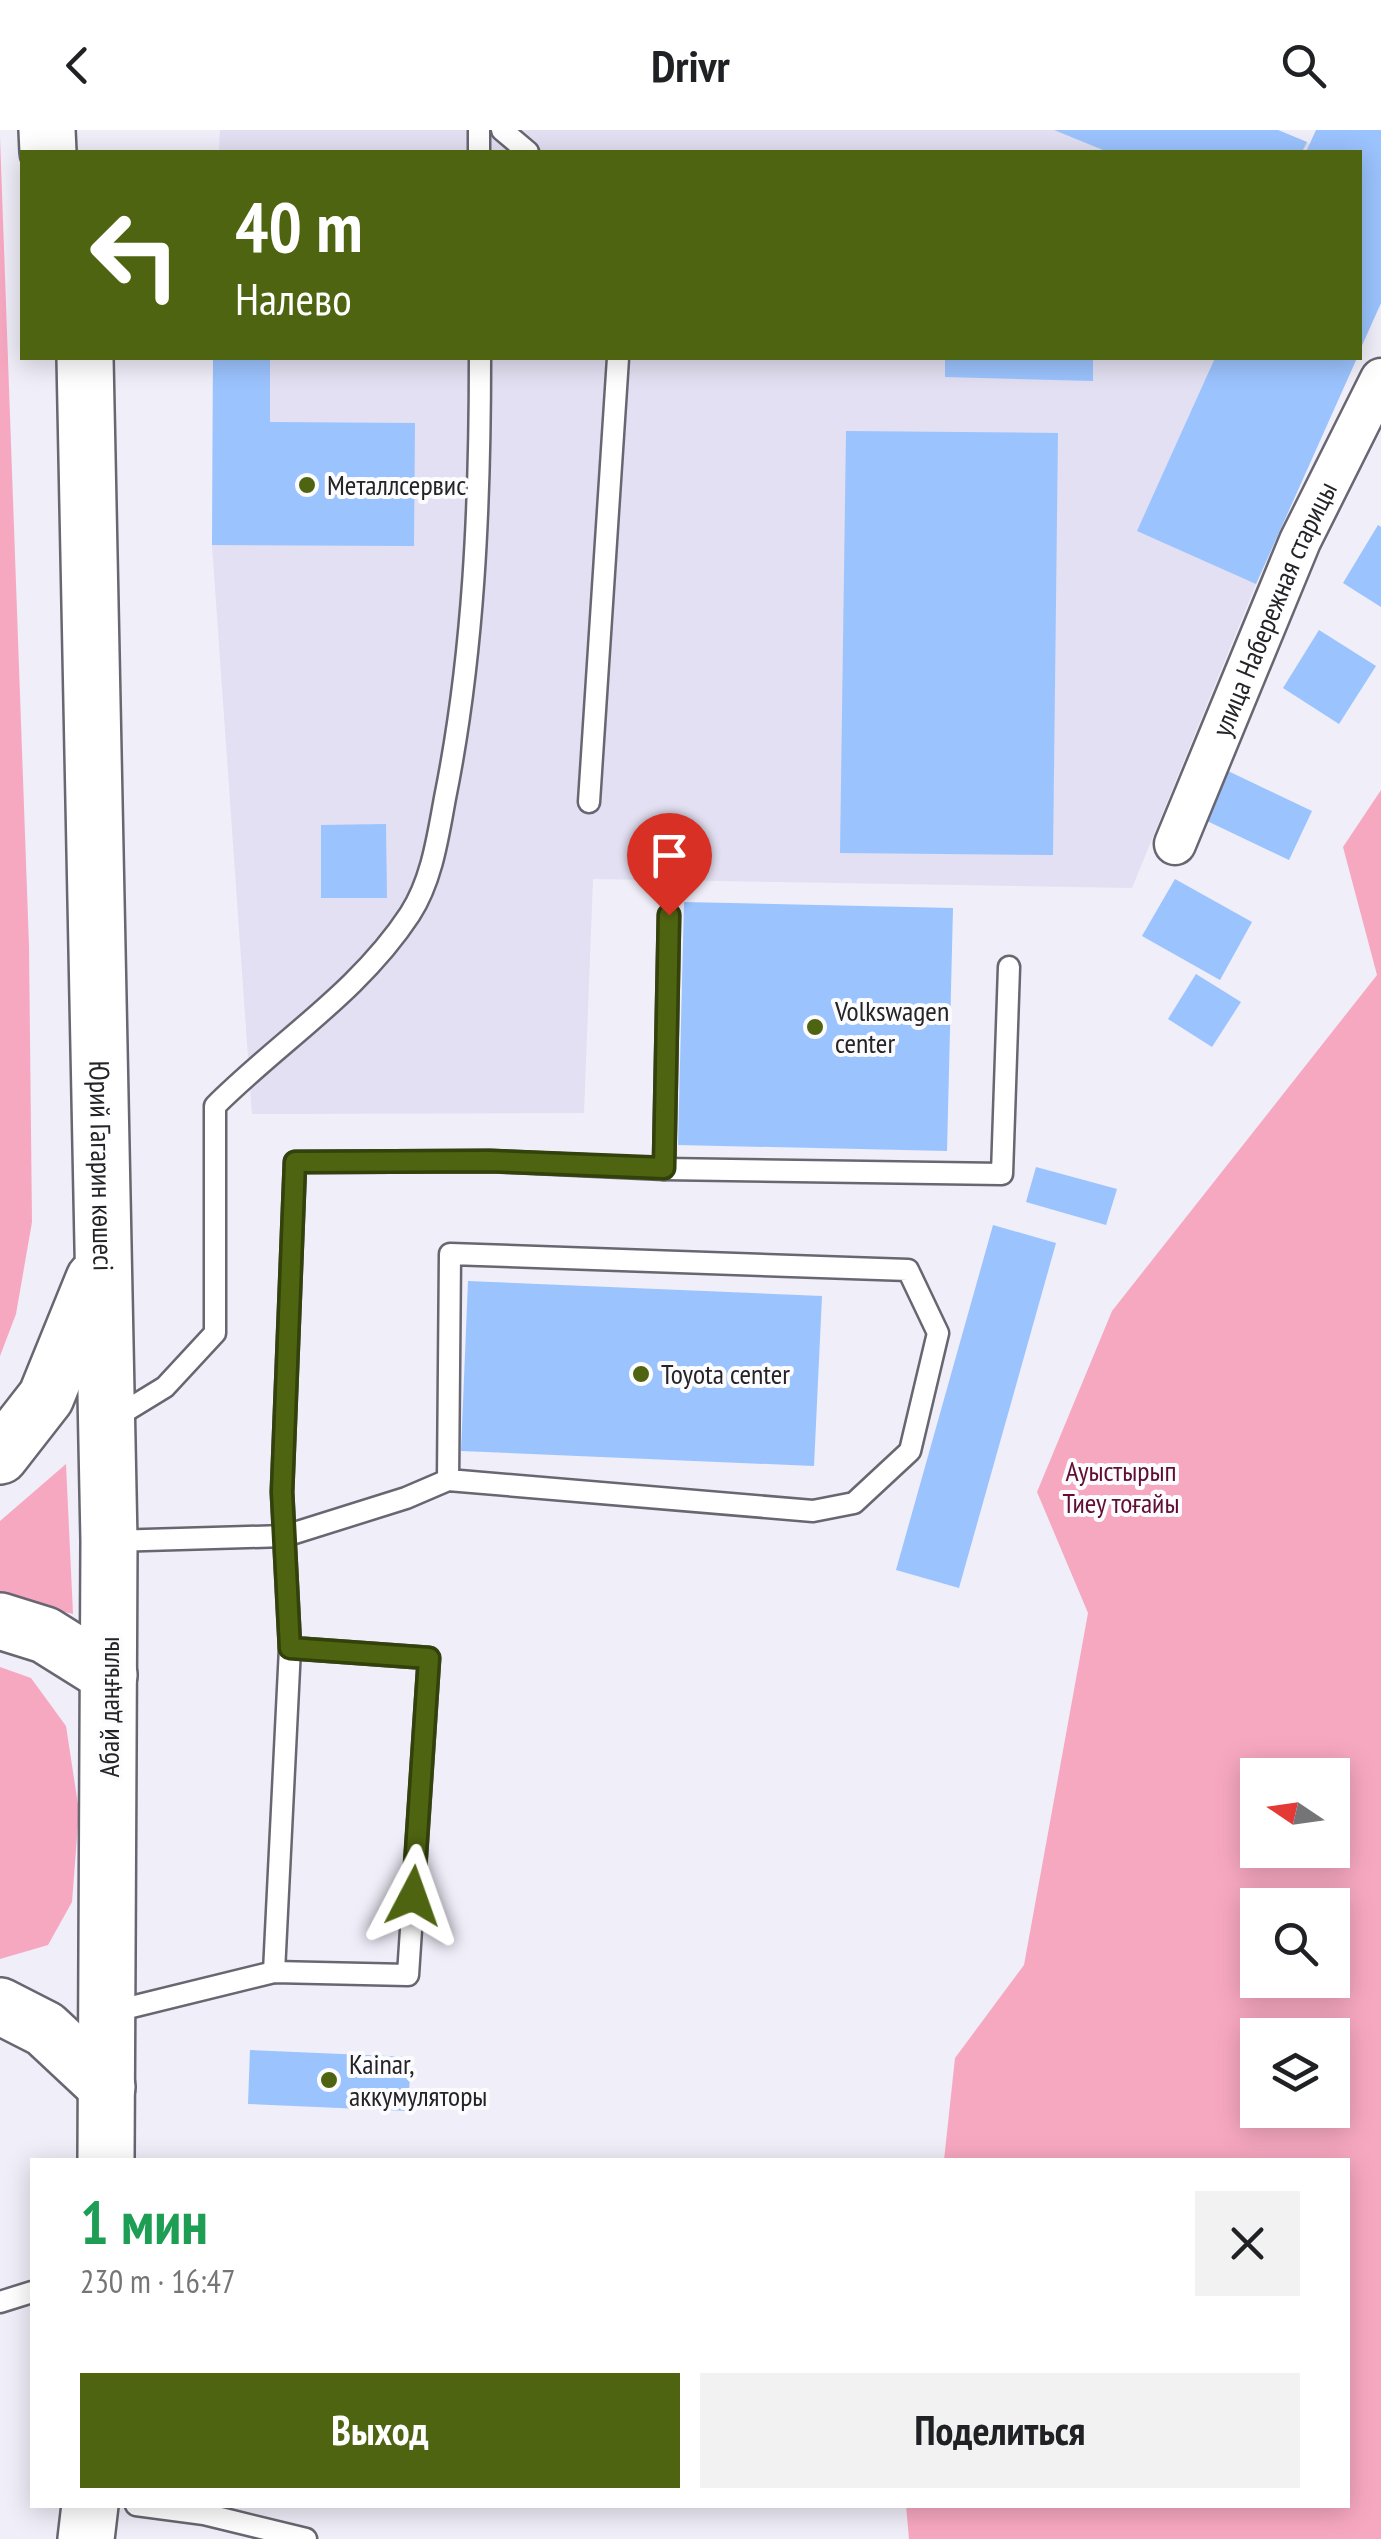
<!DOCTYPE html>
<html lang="ru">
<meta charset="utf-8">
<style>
:root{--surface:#fff;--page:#f2f2f2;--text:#202124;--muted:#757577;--accent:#4f6411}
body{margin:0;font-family:"PT Sans Narrow",sans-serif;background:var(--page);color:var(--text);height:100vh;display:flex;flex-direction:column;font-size:38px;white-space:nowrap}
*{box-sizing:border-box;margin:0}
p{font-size:32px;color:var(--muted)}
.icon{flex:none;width:55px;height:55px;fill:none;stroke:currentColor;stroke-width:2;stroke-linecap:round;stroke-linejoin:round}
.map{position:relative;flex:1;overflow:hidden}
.sheet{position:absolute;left:30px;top:2028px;width:1320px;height:350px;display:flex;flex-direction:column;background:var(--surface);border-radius:0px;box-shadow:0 5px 25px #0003}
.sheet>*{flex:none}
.top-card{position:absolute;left:20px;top:20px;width:1342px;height:210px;border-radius:0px;box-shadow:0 5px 25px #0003;background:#4f6411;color:#fff;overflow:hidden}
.needle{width:65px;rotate:283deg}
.tools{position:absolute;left:1240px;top:1628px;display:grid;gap:20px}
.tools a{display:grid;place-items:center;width:110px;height:110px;border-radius:0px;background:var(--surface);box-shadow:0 5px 25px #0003;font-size:50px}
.pin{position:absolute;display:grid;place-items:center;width:85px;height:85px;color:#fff;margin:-102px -42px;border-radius:50% 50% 50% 0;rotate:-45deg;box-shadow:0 0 10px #0007}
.pin .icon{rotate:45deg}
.me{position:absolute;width:110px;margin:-55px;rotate:4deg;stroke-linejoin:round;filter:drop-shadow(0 0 8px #0008)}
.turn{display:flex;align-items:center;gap:35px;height:210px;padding:0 50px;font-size:45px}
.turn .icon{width:130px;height:130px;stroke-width:2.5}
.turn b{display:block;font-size:70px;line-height:85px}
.round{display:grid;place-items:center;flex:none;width:105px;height:105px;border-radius:0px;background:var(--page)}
.summary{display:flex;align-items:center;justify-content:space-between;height:170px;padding:0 50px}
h1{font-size:60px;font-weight:600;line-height:75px;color:#1e9e55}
.button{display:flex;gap:20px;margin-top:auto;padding:20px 50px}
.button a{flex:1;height:115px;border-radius:0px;background:var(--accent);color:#fff;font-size:40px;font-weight:600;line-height:115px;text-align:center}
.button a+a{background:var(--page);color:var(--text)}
header{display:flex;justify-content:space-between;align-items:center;height:130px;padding:0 50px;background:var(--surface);font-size:45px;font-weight:600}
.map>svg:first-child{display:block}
.built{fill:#e2e0f2}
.green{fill:#f7a8c1;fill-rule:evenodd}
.building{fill:#9bc3fe}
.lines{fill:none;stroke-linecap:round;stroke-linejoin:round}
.lane-casing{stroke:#686670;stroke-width:25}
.street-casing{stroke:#686670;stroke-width:45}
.secondary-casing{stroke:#686670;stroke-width:60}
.primary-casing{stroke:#686670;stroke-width:60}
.lane{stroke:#fff;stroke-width:20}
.street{stroke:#fff;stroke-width:40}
.secondary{stroke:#fff;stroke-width:55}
.primary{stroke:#fff;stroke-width:55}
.route-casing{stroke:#33410b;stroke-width:25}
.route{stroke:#4f6411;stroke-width:18}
.poi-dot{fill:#4f6411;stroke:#fcfcfe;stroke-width:4}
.labels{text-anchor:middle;stroke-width:8;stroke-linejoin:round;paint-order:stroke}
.poi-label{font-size:28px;fill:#242428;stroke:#fcfcfe;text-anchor:start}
.street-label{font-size:28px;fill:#242428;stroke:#fcfcfe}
.park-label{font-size:28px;fill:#610e34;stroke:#fcfcfe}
</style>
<header><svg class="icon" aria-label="back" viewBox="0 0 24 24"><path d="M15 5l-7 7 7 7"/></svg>Drivr<svg class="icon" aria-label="search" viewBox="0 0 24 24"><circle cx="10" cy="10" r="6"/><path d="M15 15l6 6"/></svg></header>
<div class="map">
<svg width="1381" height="2409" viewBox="0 0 1381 2409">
<rect width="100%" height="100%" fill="#efeef9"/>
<g class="built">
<path d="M220,0h1058l29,12 9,10h-1097z"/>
<path d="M213,228h1144l-101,226 -124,304 -539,-9 -9,234 -332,1 -40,-569z"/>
</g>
<g class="green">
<path d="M0,7l29,809 3,276 -16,92 -16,42z"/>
<path d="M1381,660v1749h-472l-3,-34h442v-345h-404l11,-102 69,-93 64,-352 -51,-121 75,-181 265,-336 -34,-128zM1332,1645v75h-74v-75zM1258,1775h74v75h-74zM1332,1905v75h-74v-75z"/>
<path d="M66,1334l7,150 -73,-17v-76z"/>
<path d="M0,1537l31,11 35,48 13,85 -7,91 -24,43 -48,14z"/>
</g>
<g class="building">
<path d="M1054,0h224l29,12 -5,10h-194z"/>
<path d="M1316,0h65v173l-21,47v-198h-54z"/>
<path d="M213,228h57v64l145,1 -1,123 -202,-1z"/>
<path d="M945,228h148v23l-148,-4z"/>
<path d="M1215,228h142l-101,226 -119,-53z"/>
<path d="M846,301l212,2 -5,422 -213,-2z"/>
<path d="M1378,395l3,2v80l-38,-24z"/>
<path d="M1319,500l57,36 -37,58 -56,-36z"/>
<path d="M1228,641l84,40 -23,49 -84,-40z"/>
<path d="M386,694l1,74h-66v-73z"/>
<path d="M1175,749l77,43 -32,58 -78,-44z"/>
<path d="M684,772l269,6 -6,243 -269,-6z"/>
<path d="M1196,844l45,28 -29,45 -44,-28z"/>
<path d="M1036,1037l81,22 -11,36 -80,-23z"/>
<path d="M993,1095l63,18 -97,345 -63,-18z"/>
<path d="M468,1151l354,15 -8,170 -353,-15z"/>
<path d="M250,1920l161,7 -3,54 -160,-7z"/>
</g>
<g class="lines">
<g class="lane-casing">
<g id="lane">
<path d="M479,0v22"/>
<path d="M502,0l26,22"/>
<path d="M589,672l29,-444"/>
<path d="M664,1039l338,5 7,-207"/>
<path d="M111,1290l54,-33 50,-54v-227c65,-65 144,-114 195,-192 22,-34 28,-78 35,-116 29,-144 35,-293 35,-440"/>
<path d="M111,1411l174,-5 121,-38 42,-18 2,-226 458,16 30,63 -28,118 -56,52 -41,8 -365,-31"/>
<path d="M274,1842l16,-324 -8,-156 13,-330 195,-1 174,8 5,-254"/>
<path d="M107,1883l167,-41 134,3 21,-317 -139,-10"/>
<path d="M0,2172l32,-10"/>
<path d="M136,2375l68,9 102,25"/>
</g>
</g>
<g class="street-casing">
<g id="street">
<path id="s1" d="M1175,714l125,-303 81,-162"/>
</g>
</g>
<g class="secondary-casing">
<g id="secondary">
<path d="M0,1491l45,14 64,40"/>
<path d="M0,1876l45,23 62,58"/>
</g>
</g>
<g class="primary-casing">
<g id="primary">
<path d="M47,0l1,22"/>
<path id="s2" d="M85,228l24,1183 -3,619"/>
<path d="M0,1326l46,-59 48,-118"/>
<path d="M86,2409l4,-34"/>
</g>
</g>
<use href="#lane" class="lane"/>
<use href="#street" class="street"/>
<use href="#secondary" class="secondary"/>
<use href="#primary" class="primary"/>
</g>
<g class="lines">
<g class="route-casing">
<path id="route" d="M413,1766l16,-238 -139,-10 -8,-156 13,-330 195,-1 174,7 5,-253"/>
</g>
<use href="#route" class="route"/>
</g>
<g class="poi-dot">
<circle cx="307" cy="355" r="10"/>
<circle cx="815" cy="897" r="10"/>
<circle cx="641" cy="1244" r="10"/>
<circle cx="329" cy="1950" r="10"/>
</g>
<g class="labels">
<g class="poi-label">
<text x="327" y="365">Металлсервис</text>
<text x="835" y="891">Volkswagen<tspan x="835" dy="32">center</tspan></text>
<text x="661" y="1254">Toyota center</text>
<text x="349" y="1944">Kainar,<tspan x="349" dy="32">аккумуляторы</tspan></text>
</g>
<g class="street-label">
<text dy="10" stroke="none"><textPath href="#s1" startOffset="255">улица Набережная старицы</textPath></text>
<text dy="10" stroke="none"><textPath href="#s2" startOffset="808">Юрий Гагарин көшесі</textPath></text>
<text transform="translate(109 1577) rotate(-90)" y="10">Абай даңғылы</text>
</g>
<g class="park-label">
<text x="1121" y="1351">Ауыстырып<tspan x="1121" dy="32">Тиеу тоғайы</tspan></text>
</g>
</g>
</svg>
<div class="tools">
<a><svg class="needle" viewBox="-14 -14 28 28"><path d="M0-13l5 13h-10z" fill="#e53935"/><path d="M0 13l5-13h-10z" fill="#757577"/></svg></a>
<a><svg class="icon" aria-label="search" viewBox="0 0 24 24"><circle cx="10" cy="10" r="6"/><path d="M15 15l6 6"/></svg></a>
<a><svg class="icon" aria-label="layers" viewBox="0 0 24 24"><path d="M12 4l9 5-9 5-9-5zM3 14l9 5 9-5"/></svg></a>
</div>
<div class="pin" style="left:669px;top:785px;background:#d93025"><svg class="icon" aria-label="arrive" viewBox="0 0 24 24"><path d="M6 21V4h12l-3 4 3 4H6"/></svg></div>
<svg class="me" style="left:413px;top:1766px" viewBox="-20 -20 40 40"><path d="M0-17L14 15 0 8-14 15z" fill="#4f6411" stroke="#fff" stroke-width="4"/></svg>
<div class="top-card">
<div class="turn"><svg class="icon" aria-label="left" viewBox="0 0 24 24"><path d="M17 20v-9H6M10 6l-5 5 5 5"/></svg><div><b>40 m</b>Налево</div></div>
</div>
<section class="sheet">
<div class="summary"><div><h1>1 мин</h1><p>230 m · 16:47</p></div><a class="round"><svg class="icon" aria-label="close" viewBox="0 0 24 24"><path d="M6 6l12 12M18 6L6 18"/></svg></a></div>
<div class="button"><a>Выход</a><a>Поделиться</a></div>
</section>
</div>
